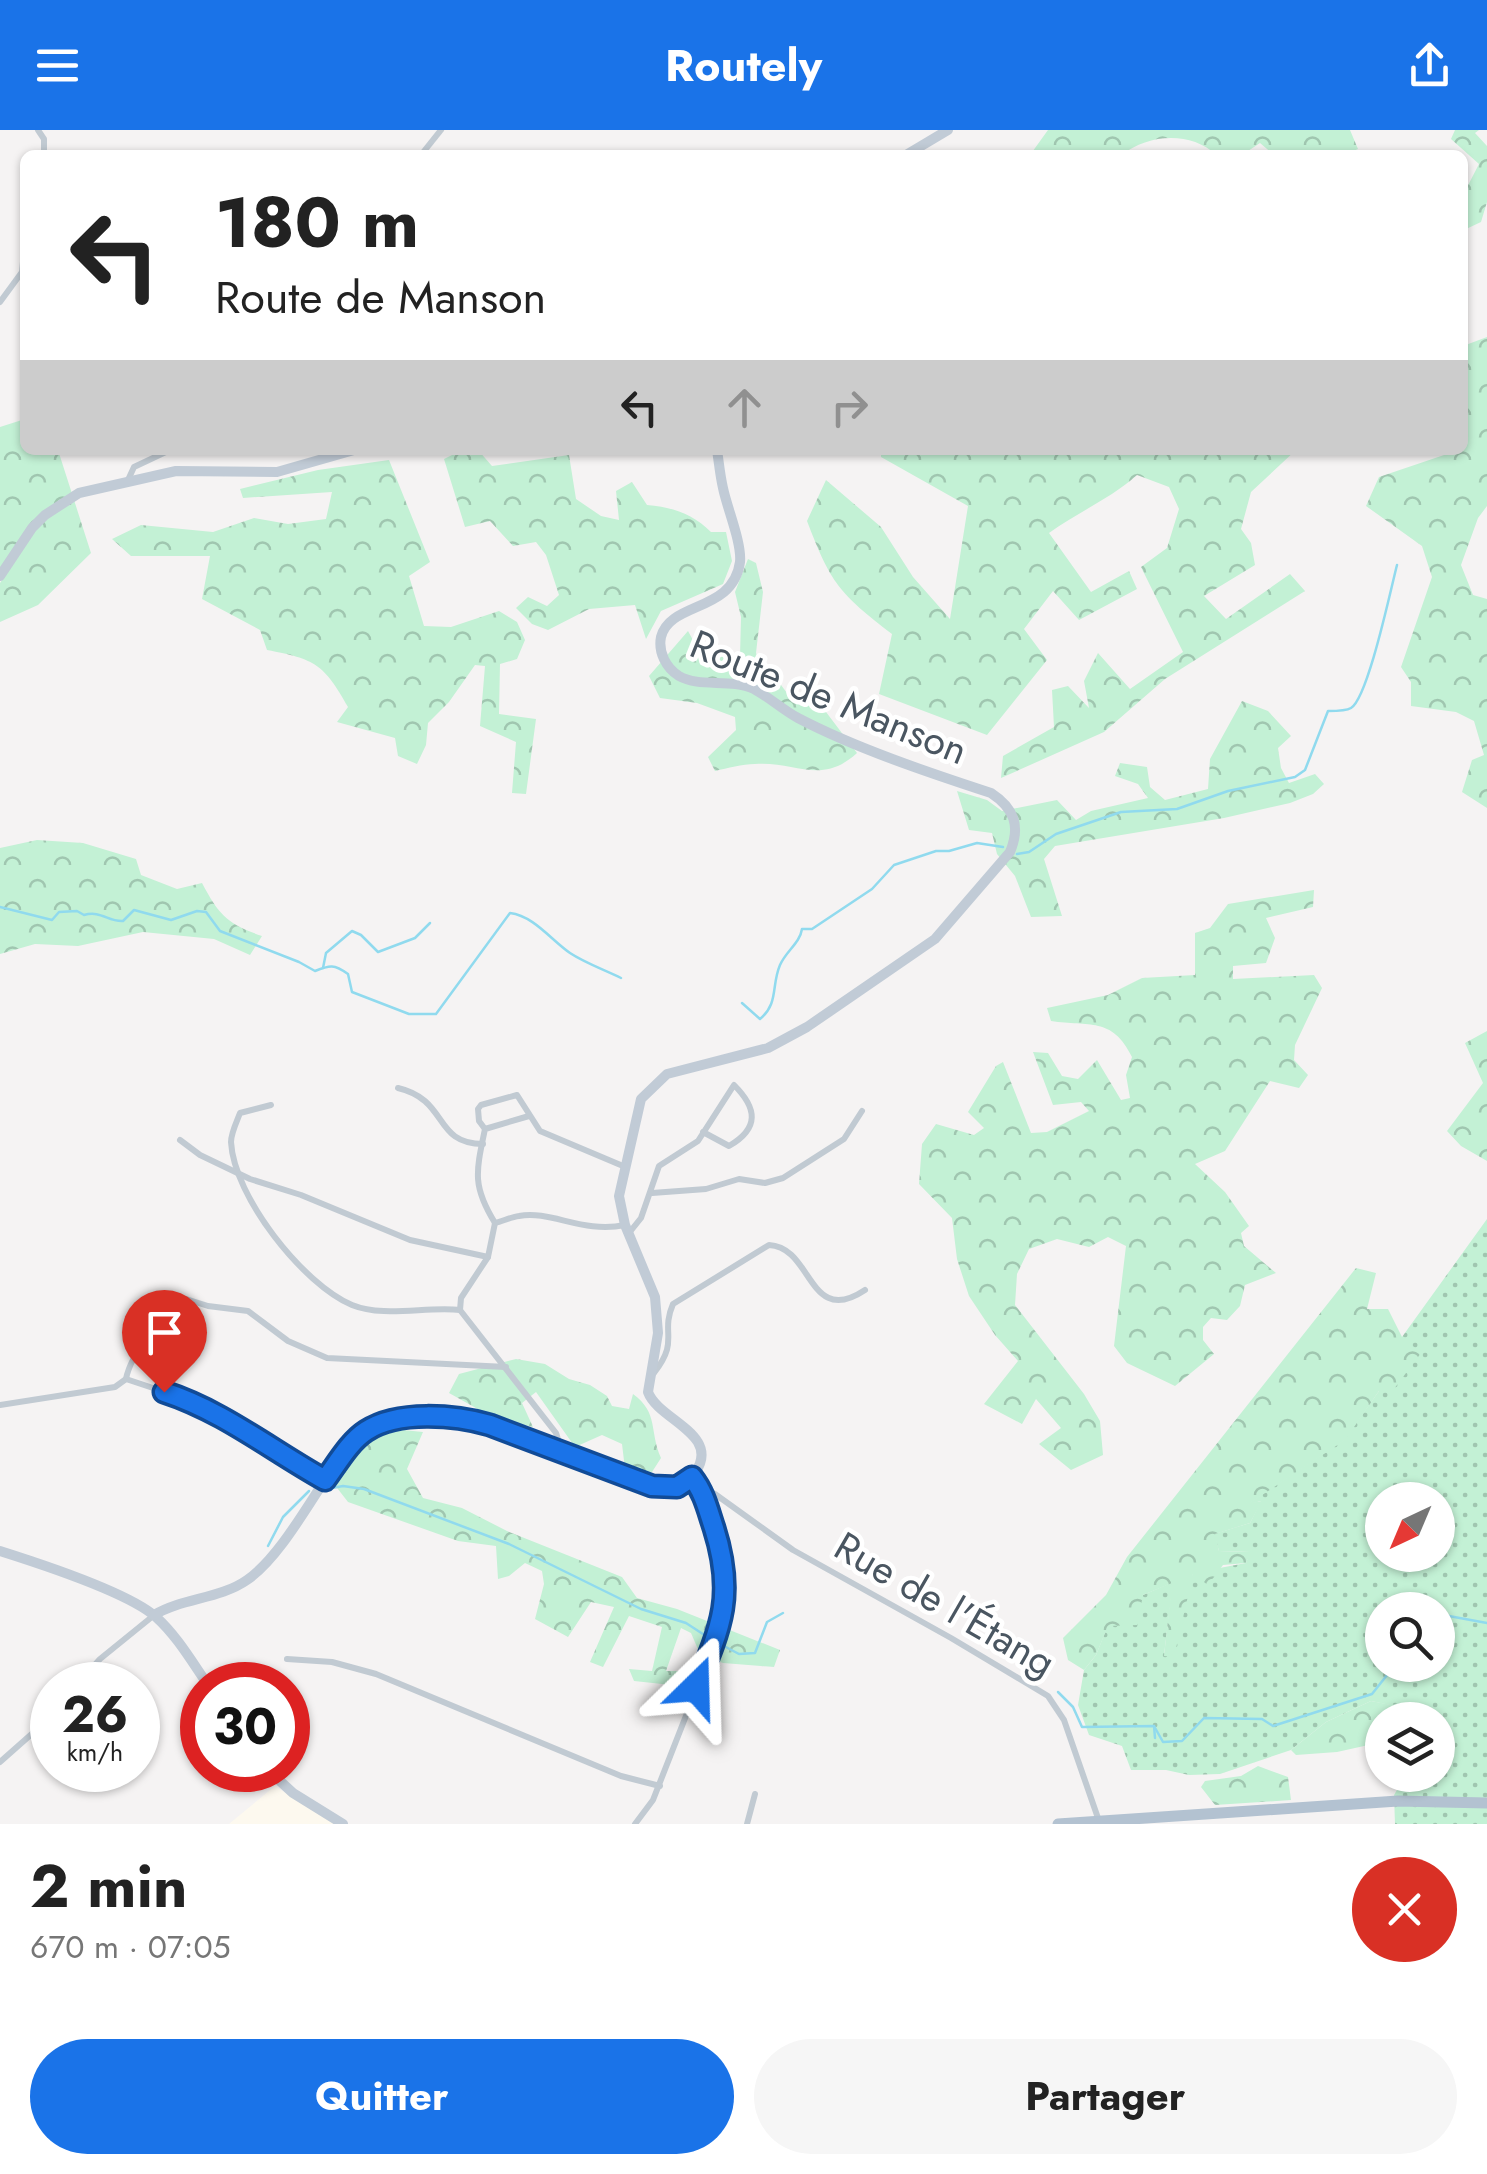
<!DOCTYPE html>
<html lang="fr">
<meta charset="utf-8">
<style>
:root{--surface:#fff;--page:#f6f6f6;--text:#222;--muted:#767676;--accent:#1a73e8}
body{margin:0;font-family:Jost,sans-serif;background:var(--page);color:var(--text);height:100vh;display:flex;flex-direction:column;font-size:38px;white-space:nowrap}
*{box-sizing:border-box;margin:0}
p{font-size:32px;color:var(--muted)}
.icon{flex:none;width:55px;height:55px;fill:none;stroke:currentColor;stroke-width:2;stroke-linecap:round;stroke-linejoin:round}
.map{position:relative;height:1694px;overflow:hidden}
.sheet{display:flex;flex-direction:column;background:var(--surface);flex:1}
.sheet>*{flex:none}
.guide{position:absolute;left:20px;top:20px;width:1448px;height:305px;border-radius:15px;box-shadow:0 2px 8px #0004;background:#fff;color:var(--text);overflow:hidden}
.needle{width:65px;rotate:224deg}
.buttons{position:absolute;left:1365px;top:1352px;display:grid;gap:20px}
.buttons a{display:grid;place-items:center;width:90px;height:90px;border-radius:50%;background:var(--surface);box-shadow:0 2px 8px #0004;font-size:50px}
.speed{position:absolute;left:30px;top:1532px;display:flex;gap:20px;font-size:50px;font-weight:700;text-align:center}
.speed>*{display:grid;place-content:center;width:130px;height:130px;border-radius:50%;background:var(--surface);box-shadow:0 2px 8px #0004;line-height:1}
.speed small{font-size:25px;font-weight:400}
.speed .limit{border:15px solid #d22;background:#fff;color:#111}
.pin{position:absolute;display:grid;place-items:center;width:85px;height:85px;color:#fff;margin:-102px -42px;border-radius:50% 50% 50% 0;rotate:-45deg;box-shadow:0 0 10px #0007}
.pin .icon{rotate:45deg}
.me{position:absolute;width:110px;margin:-55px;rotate:22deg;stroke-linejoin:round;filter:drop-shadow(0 0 8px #0008)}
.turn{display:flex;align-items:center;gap:35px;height:210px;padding:0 30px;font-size:45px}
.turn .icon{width:130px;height:130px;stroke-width:2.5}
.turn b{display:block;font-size:70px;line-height:85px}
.lanes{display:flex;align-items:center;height:95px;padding:0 30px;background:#0003;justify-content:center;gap:50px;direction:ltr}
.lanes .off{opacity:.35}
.round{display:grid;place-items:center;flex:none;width:105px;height:105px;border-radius:52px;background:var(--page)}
.head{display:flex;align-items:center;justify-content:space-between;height:170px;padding:0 30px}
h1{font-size:60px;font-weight:700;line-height:75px}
.cta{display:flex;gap:20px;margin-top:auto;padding:20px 30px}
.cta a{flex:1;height:115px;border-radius:60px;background:var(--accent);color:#fff;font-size:40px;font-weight:700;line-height:115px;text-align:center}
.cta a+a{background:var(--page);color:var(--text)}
header{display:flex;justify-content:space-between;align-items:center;height:130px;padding:0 30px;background:var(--accent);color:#fff;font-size:45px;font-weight:700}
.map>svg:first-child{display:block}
.commercial{fill:#fdf9ef}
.grass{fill:url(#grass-dots);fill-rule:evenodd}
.forest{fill:url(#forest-crowns)}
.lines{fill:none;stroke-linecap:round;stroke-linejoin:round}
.stream{stroke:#90daee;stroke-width:2.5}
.street{stroke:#c1cad2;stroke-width:6}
.secondary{stroke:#c1cbd6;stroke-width:10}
.primary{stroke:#b3c2d1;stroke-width:11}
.route-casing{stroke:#114b97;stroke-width:25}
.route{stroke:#1a73e8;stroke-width:18}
.labels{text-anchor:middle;stroke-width:9;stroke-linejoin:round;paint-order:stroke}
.street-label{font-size:40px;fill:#4a5661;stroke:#fff}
</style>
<header><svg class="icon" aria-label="menu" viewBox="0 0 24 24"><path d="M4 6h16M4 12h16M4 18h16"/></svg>Routely<svg class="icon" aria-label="share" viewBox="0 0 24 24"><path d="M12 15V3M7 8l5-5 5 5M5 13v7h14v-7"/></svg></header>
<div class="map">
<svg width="1487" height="1694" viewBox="0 0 1487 1694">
<defs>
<pattern id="grass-dots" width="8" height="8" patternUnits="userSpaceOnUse" patternTransform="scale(2.5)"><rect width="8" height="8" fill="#c3f1d5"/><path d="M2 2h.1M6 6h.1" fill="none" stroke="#a0c6b0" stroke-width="1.8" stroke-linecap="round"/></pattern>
<pattern id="forest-crowns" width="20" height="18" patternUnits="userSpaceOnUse" patternTransform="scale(2.5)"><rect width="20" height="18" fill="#c3f1d5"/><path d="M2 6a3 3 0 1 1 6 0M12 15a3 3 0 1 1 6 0" fill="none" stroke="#a0c6b0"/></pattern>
</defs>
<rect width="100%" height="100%" fill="#f5f3f3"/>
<path class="commercial" d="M275,1656l24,16 36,22h-106z"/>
<path class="grass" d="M1487,1089v605h-92l-1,-29 12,-20h32v-55h-15l-5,-9 -47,-10 -45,21 -35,28 -71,24 -31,1 -23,-5h-35l-9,-24 -33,-11 -11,-30 6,-35 12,-15 12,-30 35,-30 30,-13 -9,73 29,-82 53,-10 4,-11 -31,-1 -5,-17 36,-11 11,-22 -15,4 98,-65 35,-49 23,-54zM1382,1370h56v55h-56zM1382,1480h56v55h-56z"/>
<g class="forest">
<path d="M1048,0h302l8,19 -14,6h-70l-14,-12 -18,12h-26c-25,-24 -68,-21 -94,0h-92z"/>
<path d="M1455,0h24l-4,3 12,13v56l-6,20 -17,8 -1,4v-39l16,-31 -28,-25z"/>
<path d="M1487,207v169l-9,12 -17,47 12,30 14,4v209l-25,-16 10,-32 12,-5 -10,-34 -18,-9 -45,-6v-24l-10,-15 31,-90 -10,-31 -56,-40 13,-29 68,-23 -1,-4h16l1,-104z"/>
<path d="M25,289v31h33l33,103 -53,52 -38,17v-39l6,-9 -6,-7v-140z"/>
<path d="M462,320h16l14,16 77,-11 7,44 25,17 18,4 -3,-29 16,-9 15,23c25,2 46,9 64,27h15l6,29 -9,23 -62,27 -15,28 -11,-34 -46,4 -41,21 -16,-6 -16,-16 12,-11 19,9 12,-11 -13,-40 -10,-13 -23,4 -23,-25 -25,6 -21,-68z"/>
<path d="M881,320h415l-45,42 -10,37 10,14 4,22 -51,31 22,23 64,-45 15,17 -140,88 -61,53 -103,46 2,-22 51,-29 -2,-37 16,-4 21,22 -5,-27 14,-28 32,36 53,-37 -42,-85 26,-19 12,-39 -10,-22 -32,-12c-27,24 -59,37 -88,58l42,59 38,-21 8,18 -58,31 -26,-29 -29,38 23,31 -60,75 -108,-41 13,-60c-53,-41 -61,-50 -85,-113l19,-41 55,47 32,50 37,42 18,-113 -87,-49z"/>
<path d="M389,330l41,102 -21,14 15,50 27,1 48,-16 18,11 8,18 -8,19 -17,5 -1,50 37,5 -10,75 -14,-1 4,-51 -36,-16 5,-60 -10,-1 -26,37 -21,21 -2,22 -9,19 -19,-8 -3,-18 -58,-16 11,-15c-24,-43 -33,-48 -81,-57l-7,-20 -58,-31 8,-43h-79l-19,-17 29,-14 72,7 41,-14 34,6 38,-5 6,-27 -89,6 -3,-9 78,-19z"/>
<path d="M748,429l8,4 7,29 -7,61 9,22 13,6 12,16 33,11 34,45c-36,33 -61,8 -102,11 -13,0 -27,4 -40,7l-7,-14 28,-27 -1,-13 -38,-14 -37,-5 -11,-22 39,-45 12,22 40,3 1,-39 -6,-25z"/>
<path d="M1242,571l26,10 23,25 -13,12 3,20 8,15 26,-9 9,10 -11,10 -23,9 -66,15 -169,28 -11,13 18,57 -31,1 -16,-41 -18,-22 -5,-21 -23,-3 -12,-39 30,9 15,11 55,-11 19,20 15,-9 57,-13 -10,-14 -23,-8 5,-13 27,4 3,20 15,13 43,-11 2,-30z"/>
<path d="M37,710l46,3 53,16 5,16 36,14 25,-6c17,32 25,41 60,53l-12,19 -36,-16 -71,-7 -65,14 -43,-2 -35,10v-106z"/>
<path d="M1314,760l-1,17 -47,11 9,20 -9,25 -33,3v13l81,-4 8,13 -27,57 -1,15 14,15 -9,13 -29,-7 -45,70 -30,13 30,28 24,34 -8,7 3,13 32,27 -31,12 -5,21 -13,14 -16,-2 -8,9v13l11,14 -39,32 -48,-23 -13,-17 12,-100 -18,-9 -19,10 -32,-8 -28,10 -12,25 -2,31 69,89 16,27 3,34 -32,15 -32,-26 22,-16 -25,-29 -14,25 -38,-20 34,-43 -23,-26 -26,-39 -12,-37 -5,-41 -33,-34 3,-40 14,-20 38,11 10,-7 -16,-16 28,-46 7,-4 28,71 16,-1 42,-21 -8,-9 -28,3 -20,-53 15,1 14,23 16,3 19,-19 24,40 9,-2 -4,-23 6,-18c-20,-41 -43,-30 -81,-36l-4,-13 61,-13 34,-17 53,-3v-42l15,-5 18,-24z"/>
<path d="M1487,901v130l-26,-15 -14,-15 36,-48 -18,-40z"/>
<path d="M1356,1138l20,5 -9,36h21l14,28 19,16 -30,40 -12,-2 -34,49 -95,63 12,-2 -12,22 -35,11 4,17 32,1 -5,11 -23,2 -15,20 -15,-11 -19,83 -10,-1 8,-73 -29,12 -6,30 -29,1 -12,29 -12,15 -16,-10 -5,-22 43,-43 21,-38z"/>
<path d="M516,1229l29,5 24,15 21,6 17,11 5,10 17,3 4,-15c26,19 16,37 28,64l-9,14 -27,-3 -3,-25 -20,-9 -27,12 -39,-55 -14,11 11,24 -41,-10 -43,-24 10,-19z"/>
<path d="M403,1300l20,2 -16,37 16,29 39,10 45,23 115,46 15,21 40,11 103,41 -6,17 -51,-4 -23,-9 -9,-21 -10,-5 -15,43h33l-9,16 -56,-6 -5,-12 23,2 10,-44 -33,-11 -26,51 -13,-5 24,-55 -23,-5 -23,35 -33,-18 9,-35 -2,-13 -17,-8 -16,13 -11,3 -2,-33 -38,-5 -110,-39 -14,-18c24,-36 26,-47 69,-54z"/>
<path d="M1407,1570l16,20h-41v22l-45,10 -41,3 -5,-5 35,-28 45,-21 21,4z"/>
<path d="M1258,1636l30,11 3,23 -76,5 -14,-18 4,-6 36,-5z"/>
</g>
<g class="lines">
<g class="stream">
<path d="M1017,724l12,-2 27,-18 65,-22 56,-3 51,-18 67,-14 10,-7 23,-59c6,0 18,0 23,-3 17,-10 40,-120 46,-143"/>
<path d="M0,777l52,13 7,-8 18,-1 7,4c17,-5 24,7 39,6l11,-11 37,10 26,-9 9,1 14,19 79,31 16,9c15,-6 19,-7 33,3l4,18 57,22h27l74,-101c24,3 41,27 60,40 15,10 35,17 51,25"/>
<path d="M323,838l3,-15 26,-22 9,4 17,17 37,-14 15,-15"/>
<path d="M742,873l18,16c19,-16 11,-33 20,-54 6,-14 20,-22 22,-36h10l60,-40 22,-24 42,-14h13l28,-8 26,4"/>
<path d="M327,1359l16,-3 21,3 145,55 132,65 45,14 23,15"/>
<path d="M268,1416l15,-29 26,-26"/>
<path d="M1438,1484l49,9"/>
<path d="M722,1515l17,9 16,-1 12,-31 16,-9"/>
<path d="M1058,1562l15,15 9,20 72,-1 1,12"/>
<path d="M1154,1596l9,16 19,-1 22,-23 58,1 11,7 99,-32 23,-29"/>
</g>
<g class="street">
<path d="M38,0l6,9v16"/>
<path d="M421,25l20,-25"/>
<path d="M0,172l22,-30 3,-30"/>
<path d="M128,350l6,-13 36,-17"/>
<path d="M398,958c51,12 35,56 85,56"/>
<path d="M271,975l-31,8c-3,8 -9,20 -9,29 3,55 72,142 121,163 32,13 75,1 108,5"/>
<path d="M529,986l-44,13c-9,43 -13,57 10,94 8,-2 16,-6 24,-7 32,-6 64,18 106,9"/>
<path d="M485,999l-6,-8 -1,-12 3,-4 36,-10 23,36 83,35"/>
<path d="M180,1010l20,15 50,24 51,16 109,45 78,17"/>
<path d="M652,1063l54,-4 33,-10 26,4 18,-5 61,-39 18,-28"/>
<path d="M495,1093l-7,34 -27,41 -1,12 96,123 5,16"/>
<path d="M629,1103l12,-15 18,-52 39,-25 36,-56c23,23 26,43 -5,61l-26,-14"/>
<path d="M654,1243c26,-33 6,-39 19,-69l96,-59c44,2 39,83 96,45"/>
<path d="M126,1249c5,-27 37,-63 60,-80l22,7 40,5 40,30 39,17 179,9"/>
<path d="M0,1275l115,-18 11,-8 60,20 33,16 58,38 48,26"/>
<path d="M701,1358l14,6 78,56 158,88 97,58 16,24 35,101"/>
<path d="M287,1529l45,3 44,12 245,102 39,10"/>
<path d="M77,1555l23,-26 53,-43"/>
<path d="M0,1632l52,-46"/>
<path d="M635,1694l18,-24 67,-171 6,-44 -6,-37 -19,-60 -9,-11"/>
<path d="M747,1694l8,-30"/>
</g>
<g class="secondary">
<path d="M906,25l42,-25"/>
<path d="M0,446l32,-48 13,-13 34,-22 97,-22 101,1 77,-22"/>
<path d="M0,1421c38,12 129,42 156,66 21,19 36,45 52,68"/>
<path d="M154,1485c28,-17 66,-16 93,-35 35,-24 67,-87 93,-122 8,-9 16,-21 26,-28 71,-44 215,30 286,56 17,3 33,3 43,-13 27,-39 -37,-53 -47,-81l10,-59 -3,-36 -30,-72 -6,-29 22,-97 26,-25 101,-26 39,-21 128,-88 75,-87c11,-26 4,-44 -19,-59 -61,-20 -136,-45 -193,-75 -15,-8 -29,-21 -44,-29 -24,-11 -54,-1 -75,-13 -13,-8 -21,-24 -18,-39 9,-36 72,-24 79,-75 2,-19 -13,-54 -17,-74 -3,-13 -4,-25 -6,-38"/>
<path d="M268,1640l25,23 50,31"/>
</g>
<path class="primary" d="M1058,1694l340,-23 89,2"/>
</g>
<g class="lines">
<g class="route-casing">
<path id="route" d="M164,1262c59,19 107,58 161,88 12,-16 24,-38 41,-49 32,-21 89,-16 124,-6l162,61 25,1 15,-10c12,15 16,33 22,51 21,66 8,97 -18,159"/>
</g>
<use href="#route" class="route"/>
</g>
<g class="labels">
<g class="street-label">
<text transform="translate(829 567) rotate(22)" y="14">Route de Manson</text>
<text transform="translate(945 1474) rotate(30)" y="14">Rue de l'Étang</text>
</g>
</g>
</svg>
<div class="buttons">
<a><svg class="needle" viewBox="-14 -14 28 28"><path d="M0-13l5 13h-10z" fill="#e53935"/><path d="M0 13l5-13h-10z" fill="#767676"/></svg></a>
<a><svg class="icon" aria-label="search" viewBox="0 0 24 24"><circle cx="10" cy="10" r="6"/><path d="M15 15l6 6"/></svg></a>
<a><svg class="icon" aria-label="layers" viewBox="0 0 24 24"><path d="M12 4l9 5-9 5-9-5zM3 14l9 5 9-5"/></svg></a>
</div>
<div class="speed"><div>26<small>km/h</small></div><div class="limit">30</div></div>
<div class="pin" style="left:164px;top:1262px;background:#d93025"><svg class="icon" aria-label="arrive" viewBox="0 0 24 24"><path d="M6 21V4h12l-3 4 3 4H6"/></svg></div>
<svg class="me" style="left:696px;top:1557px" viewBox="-20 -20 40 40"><path d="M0-17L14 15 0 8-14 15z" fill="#1a73e8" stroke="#fff" stroke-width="4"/></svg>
<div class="guide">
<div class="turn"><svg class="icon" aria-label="left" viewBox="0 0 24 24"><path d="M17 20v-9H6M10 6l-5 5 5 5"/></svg><div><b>180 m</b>Route de Manson</div></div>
<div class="lanes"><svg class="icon" aria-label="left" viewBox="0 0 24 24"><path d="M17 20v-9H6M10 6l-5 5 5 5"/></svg><svg class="icon off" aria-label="ahead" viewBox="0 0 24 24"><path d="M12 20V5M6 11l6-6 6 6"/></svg><svg class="icon off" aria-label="right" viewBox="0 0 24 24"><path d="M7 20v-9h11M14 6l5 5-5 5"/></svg></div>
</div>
</div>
<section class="sheet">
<div class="head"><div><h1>2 min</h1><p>670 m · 07:05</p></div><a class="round" style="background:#d93025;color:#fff"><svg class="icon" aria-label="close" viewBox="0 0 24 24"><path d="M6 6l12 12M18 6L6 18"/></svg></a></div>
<div class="cta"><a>Quitter</a><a>Partager</a></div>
</section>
